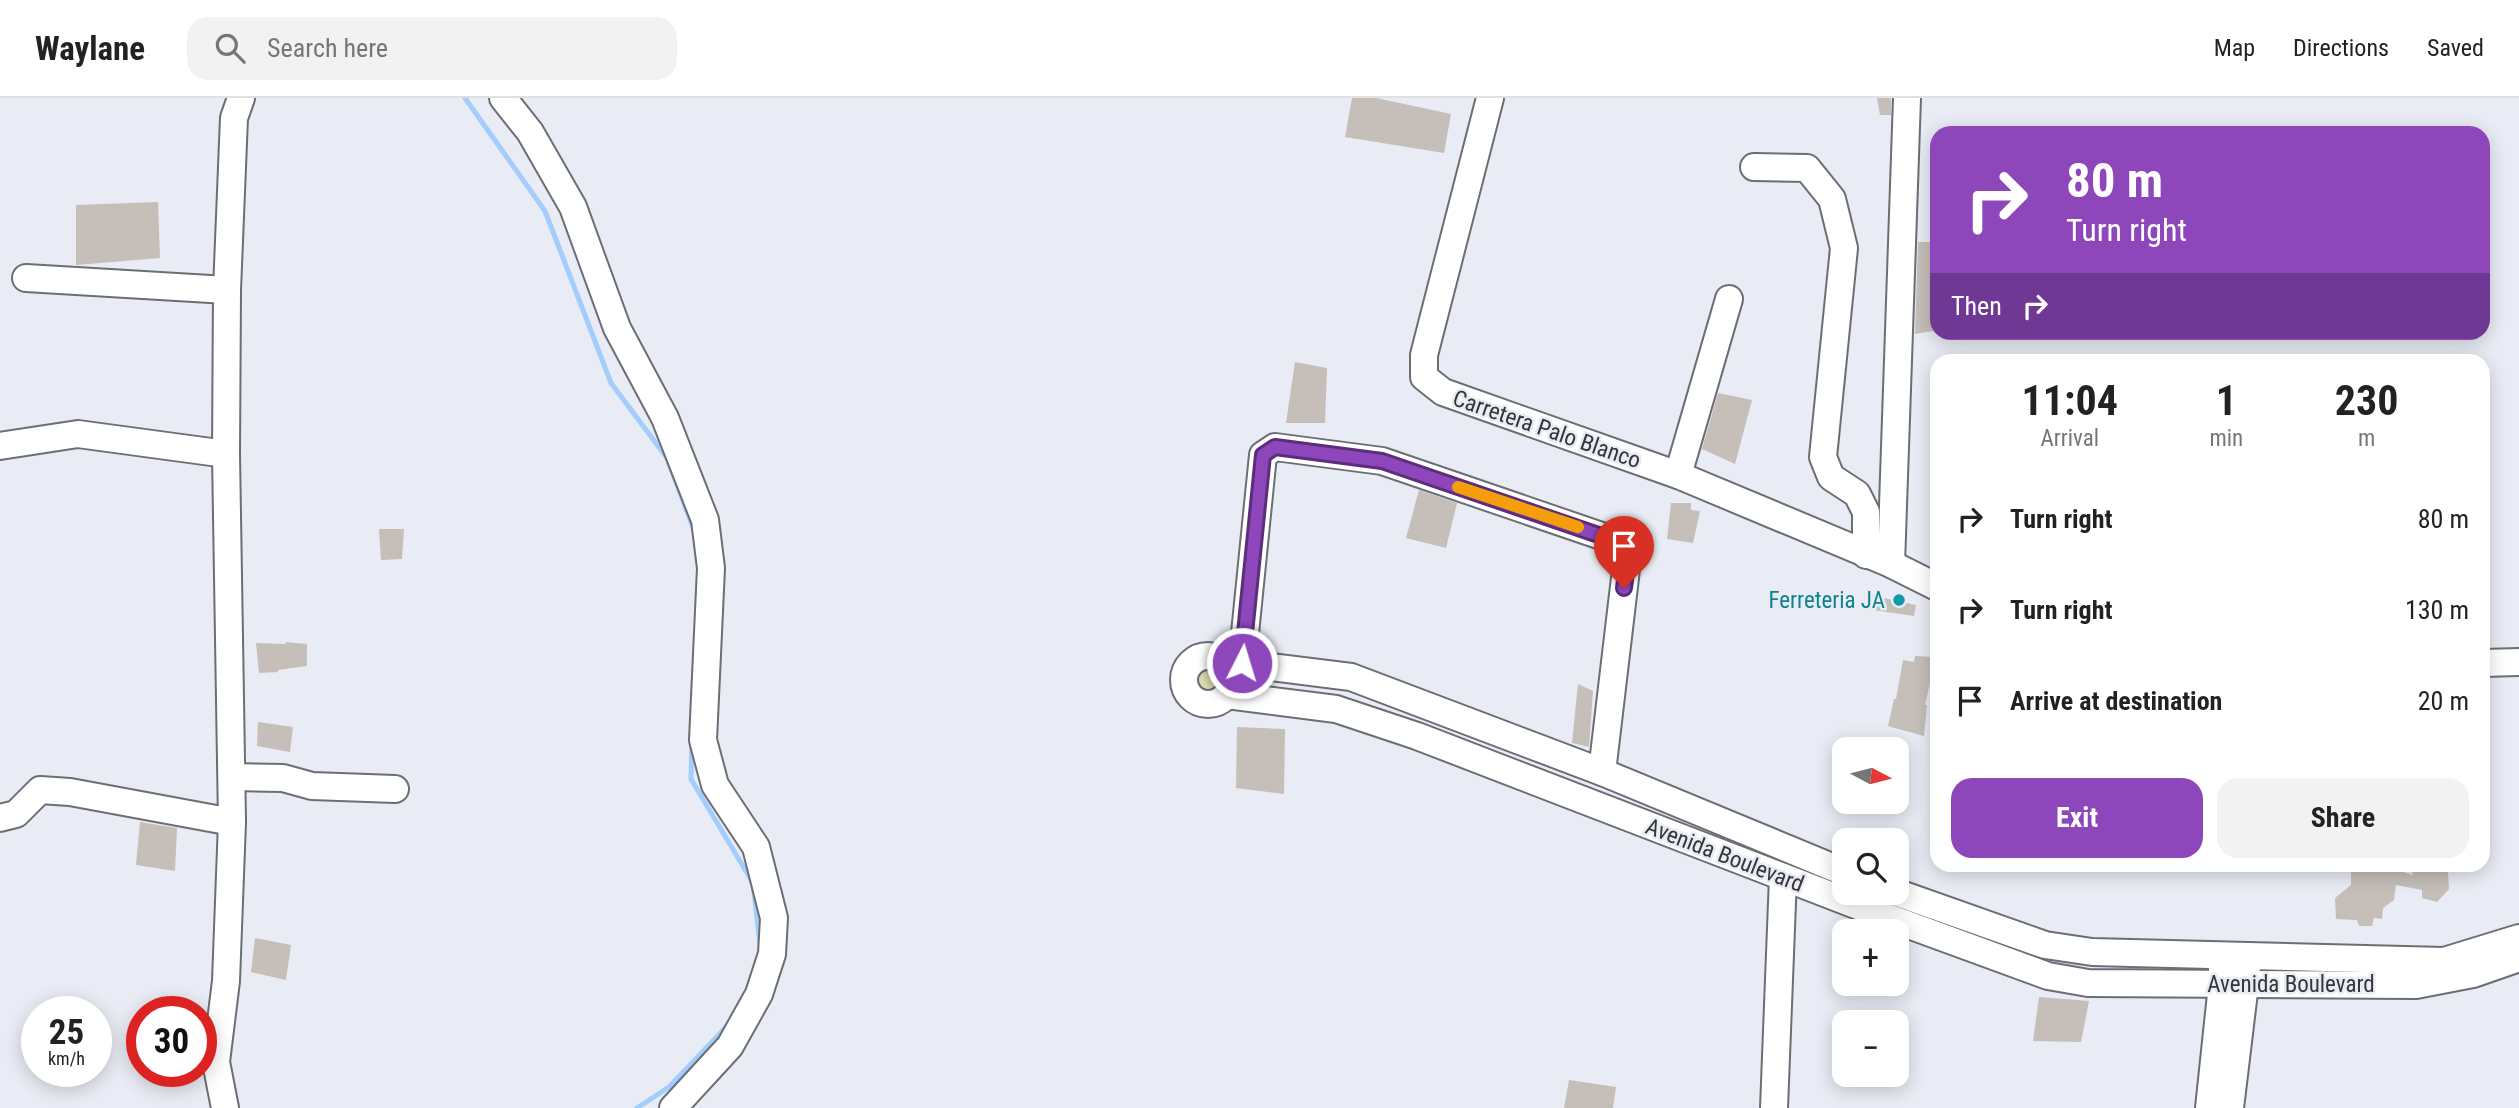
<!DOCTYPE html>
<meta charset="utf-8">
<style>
:root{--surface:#fff;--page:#f2f2f2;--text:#222;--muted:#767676;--line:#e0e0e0;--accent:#8d47bb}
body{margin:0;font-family:"Roboto Condensed",sans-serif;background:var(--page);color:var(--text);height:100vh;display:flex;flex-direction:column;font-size:26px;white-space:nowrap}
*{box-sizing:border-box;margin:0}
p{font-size:23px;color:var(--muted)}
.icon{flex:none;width:38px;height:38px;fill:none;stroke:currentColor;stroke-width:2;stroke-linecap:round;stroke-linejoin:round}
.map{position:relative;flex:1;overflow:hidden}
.details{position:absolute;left:1930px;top:256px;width:560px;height:518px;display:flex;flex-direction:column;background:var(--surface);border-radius:21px;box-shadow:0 4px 18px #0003}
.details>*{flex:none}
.top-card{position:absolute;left:1930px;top:28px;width:560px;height:214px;border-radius:21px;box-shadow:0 4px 18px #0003;background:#8d47bb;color:#fff;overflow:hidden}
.needle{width:46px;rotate:97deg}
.tools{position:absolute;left:1832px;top:639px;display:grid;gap:14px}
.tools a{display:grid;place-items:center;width:77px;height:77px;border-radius:14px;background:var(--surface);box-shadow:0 4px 18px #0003;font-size:35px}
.speed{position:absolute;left:21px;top:898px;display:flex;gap:14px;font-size:35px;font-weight:700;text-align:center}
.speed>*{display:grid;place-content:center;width:91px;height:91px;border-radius:50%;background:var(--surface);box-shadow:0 4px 18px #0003;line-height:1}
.speed small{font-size:18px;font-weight:400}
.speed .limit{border:10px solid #d22;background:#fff;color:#111}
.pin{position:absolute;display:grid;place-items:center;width:60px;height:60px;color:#fff;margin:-72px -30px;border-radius:50% 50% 50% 0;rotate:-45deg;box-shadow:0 0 7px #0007}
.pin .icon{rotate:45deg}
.me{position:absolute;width:77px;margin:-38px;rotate:5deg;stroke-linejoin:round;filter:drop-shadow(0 0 5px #0008)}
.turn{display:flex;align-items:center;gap:24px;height:147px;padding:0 21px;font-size:32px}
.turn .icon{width:91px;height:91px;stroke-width:2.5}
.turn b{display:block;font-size:49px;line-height:60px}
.then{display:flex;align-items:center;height:66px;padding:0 21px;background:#0003;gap:14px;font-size:26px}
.eta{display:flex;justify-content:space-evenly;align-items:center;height:119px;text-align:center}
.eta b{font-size:42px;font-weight:700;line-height:49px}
.button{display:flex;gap:14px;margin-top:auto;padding:14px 21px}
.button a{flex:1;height:80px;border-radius:21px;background:var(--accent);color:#fff;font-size:28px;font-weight:700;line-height:80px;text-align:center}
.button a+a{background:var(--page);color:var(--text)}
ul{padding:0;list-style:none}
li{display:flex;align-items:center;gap:21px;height:91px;padding:0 21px}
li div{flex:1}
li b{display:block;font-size:26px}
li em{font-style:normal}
header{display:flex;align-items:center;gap:42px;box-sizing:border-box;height:98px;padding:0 35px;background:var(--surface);border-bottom:2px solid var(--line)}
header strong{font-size:33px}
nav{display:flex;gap:38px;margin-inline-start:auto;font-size:24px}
.search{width:490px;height:63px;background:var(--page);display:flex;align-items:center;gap:18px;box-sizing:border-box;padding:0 24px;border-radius:21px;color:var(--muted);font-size:26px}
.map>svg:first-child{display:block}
.green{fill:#d8dcae}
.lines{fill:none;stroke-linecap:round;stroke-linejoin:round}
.stream{stroke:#a2cdfd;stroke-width:5}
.building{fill:#c5beb9}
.minor-casing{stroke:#6b6e74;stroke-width:30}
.minor{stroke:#fff;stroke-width:26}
.route-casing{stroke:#5c2e7a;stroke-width:18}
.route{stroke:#8d47bb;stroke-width:12}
.slow{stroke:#f59e0b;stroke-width:12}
.culture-dot{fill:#0f9aa8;stroke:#e9ecf4;stroke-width:2.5}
.labels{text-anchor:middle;stroke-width:5;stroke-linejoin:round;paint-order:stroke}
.street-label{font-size:23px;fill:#353639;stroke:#e9ecf4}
.culture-label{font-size:23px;fill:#0d838f;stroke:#e9ecf4;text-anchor:end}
</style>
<header>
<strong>Waylane</strong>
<div class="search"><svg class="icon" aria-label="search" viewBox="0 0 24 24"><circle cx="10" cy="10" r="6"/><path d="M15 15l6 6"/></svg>Search here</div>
<nav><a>Map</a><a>Directions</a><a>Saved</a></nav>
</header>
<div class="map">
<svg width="2519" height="1010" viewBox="0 0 2519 1010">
<rect width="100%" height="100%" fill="#e9ecf4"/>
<circle class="green" cx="1208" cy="582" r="19"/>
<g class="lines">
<g class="stream">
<path d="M465,0l80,113 66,172 56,75 28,75"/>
<path d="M692,643l-1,38 62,104 7,62"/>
<path d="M637,1010l32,-21 61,-64"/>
</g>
</g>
<g class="building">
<path d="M1352,0h24l75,16 -7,39 -99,-16z"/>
<path d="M1877,0h14v17h-11z"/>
<path d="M158,104l2,56 -84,7v-60z"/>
<path d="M1918,144h12v3h4l2,42h-6l3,44 -18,3z"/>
<path d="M1295,264l32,6 -2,55h-39z"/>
<path d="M1718,295l34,7 -17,64 -33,-15z"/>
<path d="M1419,392l38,13 -11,45 -40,-10z"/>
<path d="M1671,405h20v7l9,1 -7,32 -26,-4z"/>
<path d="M379,431h25l-2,30 -21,1z"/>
<path d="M1870,497l46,10 -2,11 -48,-7z"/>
<path d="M285,544l22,2v22l-29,4v2l-19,1 -3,-30 30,1z"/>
<path d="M1915,558l21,1 -11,48h2l-3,31 -36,-10 6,-27h2l7,-39 11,2z"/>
<path d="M1578,586l15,7 -4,56 -17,-4z"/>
<path d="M258,624l35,5 -3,25 -33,-6z"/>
<path d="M1237,629l48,2 -1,65 -48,-6z"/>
<path d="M140,724l37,6 -2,43 -39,-6z"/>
<path d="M2410,766h30l-1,7h9l1,18 -12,13 -15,-4v-8l-26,-5 -2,15 -11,8 -1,11 -8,-1 -2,8h-13l-2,-6 -21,-1 -1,-21 16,-13v-15l14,2 19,-6 29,9z"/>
<path d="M255,840l36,7 -5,35 -35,-8z"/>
<path d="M2039,899l50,4 -8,41 -48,-1z"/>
<path d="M1569,982l47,7 -3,21h-49z"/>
</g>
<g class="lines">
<g class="minor-casing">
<g id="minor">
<path d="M503,0l27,34 43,75 44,121 48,90 40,102 6,48 -8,172 12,45 41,62 18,71 -2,36 -13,40 -29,52 -57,62"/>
<path d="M1490,0l-66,257v22l19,15 235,83 213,89 46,23"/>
<path d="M1754,69l53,1 25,31 12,49 -21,209 8,20 26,17 9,18v43"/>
<path d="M26,180l201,12"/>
<path d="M0,348l78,-12 148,20"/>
<path d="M1678,377l51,-176"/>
<path d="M1891,466l16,-466"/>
<circle cx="1208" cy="582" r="24"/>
<path d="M1223,563l128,16 251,95 242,100"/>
<path d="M1242,565l21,-208 12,-8 107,14 237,81 7,8 1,11 -25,211"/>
<path d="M2483,565l36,-1"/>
<path d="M1227,597l109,14 81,27 470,181 161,59 40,7 328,2 57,-11 46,-16"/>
<path d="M232,679l51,1 29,8 83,3"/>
<path d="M0,720l16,-4 24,-24 30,2 162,30"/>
<path d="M1895,794l150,53 47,7 352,9 75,-23"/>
<path d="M225,1010l-9,-46 10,-81 6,-159 -6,-368 1,-164 7,-172 7,-20"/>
<path d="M1774,1010l9,-231"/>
<path d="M2209,1010l13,-123v-17"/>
<path d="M2230,1010l17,-141"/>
</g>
</g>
<use href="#minor" class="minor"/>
</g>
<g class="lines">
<g class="route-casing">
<path id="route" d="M1242,565l21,-208 12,-8 107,14 237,81c11,14 7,29 5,46"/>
</g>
<use href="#route" class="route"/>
<path class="slow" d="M1458,389l120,40"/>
</g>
<circle class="culture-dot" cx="1899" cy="502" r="7"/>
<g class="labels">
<g class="street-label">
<text transform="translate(1547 331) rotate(19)" y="8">Carretera Palo Blanco</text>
<text transform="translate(1725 757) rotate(21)" y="8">Avenida Boulevard</text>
<text x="2291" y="894">Avenida Boulevard</text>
</g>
<g class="culture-label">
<text x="1885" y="510">Ferreteria JA</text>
</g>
</g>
</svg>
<div class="tools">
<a><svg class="needle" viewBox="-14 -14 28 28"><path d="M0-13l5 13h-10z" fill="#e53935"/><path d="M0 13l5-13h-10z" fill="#767676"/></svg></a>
<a><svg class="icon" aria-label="search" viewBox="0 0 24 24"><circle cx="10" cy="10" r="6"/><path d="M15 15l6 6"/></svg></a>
<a>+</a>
<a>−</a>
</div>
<div class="speed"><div>25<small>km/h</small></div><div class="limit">30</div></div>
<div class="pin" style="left:1624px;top:490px;background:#d93025"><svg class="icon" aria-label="arrive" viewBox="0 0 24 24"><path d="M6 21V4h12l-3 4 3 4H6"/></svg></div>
<svg class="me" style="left:1242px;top:565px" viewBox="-20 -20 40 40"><circle r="17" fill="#8d47bb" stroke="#fff" stroke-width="3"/><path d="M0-11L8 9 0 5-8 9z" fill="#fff"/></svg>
<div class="top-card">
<div class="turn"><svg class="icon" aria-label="right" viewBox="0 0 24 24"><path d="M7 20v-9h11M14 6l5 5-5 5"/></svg><div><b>80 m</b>Turn right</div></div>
<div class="then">Then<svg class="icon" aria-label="right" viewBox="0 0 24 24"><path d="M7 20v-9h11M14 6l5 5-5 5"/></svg></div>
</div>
<section class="details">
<div class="eta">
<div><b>11:04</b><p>Arrival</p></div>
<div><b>1</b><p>min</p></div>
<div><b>230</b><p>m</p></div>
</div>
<ul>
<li><svg class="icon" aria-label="right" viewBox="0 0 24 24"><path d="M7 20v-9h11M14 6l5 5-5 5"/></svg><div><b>Turn right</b></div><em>80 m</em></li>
<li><svg class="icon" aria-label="right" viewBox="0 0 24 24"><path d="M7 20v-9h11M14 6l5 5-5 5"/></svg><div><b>Turn right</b></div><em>130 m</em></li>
<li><svg class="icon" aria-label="arrive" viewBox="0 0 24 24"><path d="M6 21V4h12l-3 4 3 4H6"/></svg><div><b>Arrive at destination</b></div><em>20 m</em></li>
</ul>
<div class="button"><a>Exit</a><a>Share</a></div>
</section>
</div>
